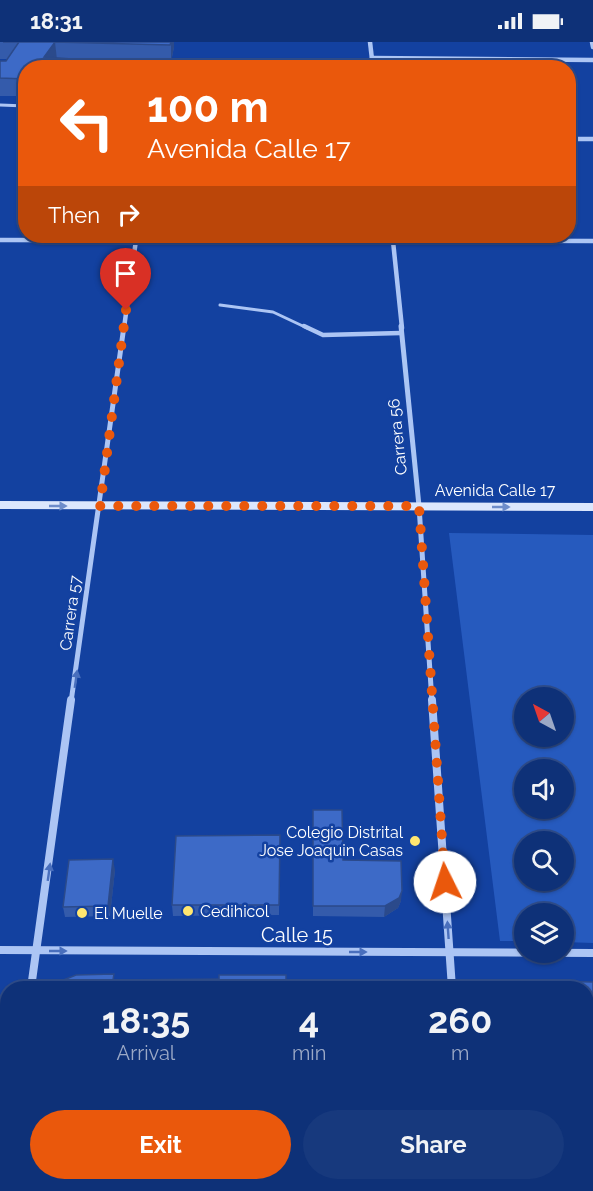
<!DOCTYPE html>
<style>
:root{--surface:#0e3178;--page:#17397d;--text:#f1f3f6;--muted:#9ba9c6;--line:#2e4c8a;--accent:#ea580c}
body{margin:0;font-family:Raleway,sans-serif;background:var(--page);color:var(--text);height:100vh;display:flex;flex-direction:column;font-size:22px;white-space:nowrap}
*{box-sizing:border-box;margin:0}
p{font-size:20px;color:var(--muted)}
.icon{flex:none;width:33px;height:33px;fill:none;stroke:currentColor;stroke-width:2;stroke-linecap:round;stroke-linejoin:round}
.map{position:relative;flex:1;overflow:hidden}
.panel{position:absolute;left:0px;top:939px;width:594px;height:210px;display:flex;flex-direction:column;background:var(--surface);border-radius:24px 24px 0 0;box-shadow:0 2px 4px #0004,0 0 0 2px var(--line)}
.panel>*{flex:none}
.banner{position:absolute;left:18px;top:18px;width:558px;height:183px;border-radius:24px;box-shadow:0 2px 4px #0004,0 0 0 2px var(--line);background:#ea580c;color:#fff;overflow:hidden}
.needle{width:39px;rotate:320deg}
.buttons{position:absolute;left:514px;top:645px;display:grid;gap:12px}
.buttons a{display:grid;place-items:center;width:60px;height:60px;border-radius:50%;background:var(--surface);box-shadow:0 2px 4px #0004,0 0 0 2px var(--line);font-size:30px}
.pin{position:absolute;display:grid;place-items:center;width:51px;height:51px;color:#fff;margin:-62px -26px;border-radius:50% 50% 50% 0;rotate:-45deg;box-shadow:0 0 6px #0007}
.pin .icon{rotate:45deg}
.me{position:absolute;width:66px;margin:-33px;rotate:356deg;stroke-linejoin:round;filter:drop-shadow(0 0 4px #0008)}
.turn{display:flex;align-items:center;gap:21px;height:126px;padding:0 30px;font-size:27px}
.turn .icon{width:78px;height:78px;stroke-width:2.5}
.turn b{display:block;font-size:42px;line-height:51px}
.then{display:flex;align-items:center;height:57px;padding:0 30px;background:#0003;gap:12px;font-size:22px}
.eta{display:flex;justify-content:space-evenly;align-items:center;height:102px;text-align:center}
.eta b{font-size:36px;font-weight:700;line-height:42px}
.button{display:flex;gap:12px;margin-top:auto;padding:12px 30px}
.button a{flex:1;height:69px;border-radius:36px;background:var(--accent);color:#fff;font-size:24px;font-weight:700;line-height:69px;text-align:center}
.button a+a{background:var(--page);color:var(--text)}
.status{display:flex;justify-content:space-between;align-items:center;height:42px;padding:0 30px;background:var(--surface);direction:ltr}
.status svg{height:16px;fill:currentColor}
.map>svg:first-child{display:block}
.green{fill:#265abe;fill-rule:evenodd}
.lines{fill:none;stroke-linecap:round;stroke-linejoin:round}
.lane-far1{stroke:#acc5f4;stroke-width:3}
.lane{stroke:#acc5f4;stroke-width:4.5}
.street-far2{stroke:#acc5f4;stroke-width:4.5}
.street-far1{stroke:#acc5f4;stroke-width:5}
.street{stroke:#acc5f4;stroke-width:8}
.secondary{fill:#dce7fd;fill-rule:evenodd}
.wall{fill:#345bab}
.shaded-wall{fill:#2b4a8b}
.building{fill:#3d6ac7;stroke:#2b4a8b;stroke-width:1.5}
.oneway{fill:#6d8cca}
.oneway2{fill:#496fbd}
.route{stroke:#ea580c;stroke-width:10;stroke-dasharray:0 18}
.poi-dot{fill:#ffe670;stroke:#1341a0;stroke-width:2}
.labels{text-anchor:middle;stroke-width:5;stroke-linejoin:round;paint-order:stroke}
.street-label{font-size:16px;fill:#fff;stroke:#1341a0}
.poi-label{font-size:16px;fill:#fff;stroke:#1341a0;text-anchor:start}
.near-street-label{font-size:20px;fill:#fff;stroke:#1341a0}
</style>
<div class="status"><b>18:31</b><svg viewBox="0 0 49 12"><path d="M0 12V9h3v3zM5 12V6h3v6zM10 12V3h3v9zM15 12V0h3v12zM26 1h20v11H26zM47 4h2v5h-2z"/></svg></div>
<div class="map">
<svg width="593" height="1149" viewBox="0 0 593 1149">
<rect width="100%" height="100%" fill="#1341a0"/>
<path class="green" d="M449,491l144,2v408l-29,-1v-28h-39v27h-25zM525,656h39v38h-39zM525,728h39v38h-39zM525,800h39v38h-39z"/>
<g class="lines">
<g class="lane-far1">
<path d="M0,63l26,1"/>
<path d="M220,263l53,7 34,16"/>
</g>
<path class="lane" d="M304,284l19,9 78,-2"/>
<g class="street-far2">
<path d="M370,0l3,26"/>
<path d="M592,0l1,5"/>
<path d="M372,16l221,2"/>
<path d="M568,97h25"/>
<path d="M0,198l593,1"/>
<path d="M393,199l9,87"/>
<path d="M124,286l12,-88"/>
</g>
<g class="street-far1">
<path d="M401,284l18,180 13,196"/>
<path d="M71,660l53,-376"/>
</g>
<g class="street">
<path d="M432,658l20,288"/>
<path d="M0,908l593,3"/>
<path d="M31,946l40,-288"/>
<path d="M0,1130l8,-44"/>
<path d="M466,1142v7"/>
</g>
<path class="secondary" d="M0,459l593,2v8l-593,-2z"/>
</g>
<g class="wall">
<path d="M0,0h174v5l-3,15 -76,-1 -69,7v28h-26v-35h6l1,-2h-7z"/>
<path d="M313,768l30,50 58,41 -3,7 -14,9 -71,-1z"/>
<path d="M280,793l-1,80 -106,1 -1,-11z"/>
<path d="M115,828l-5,46 -45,1 -2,-10z"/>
<path d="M493,938l100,2v105h-7v-99h-95z"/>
</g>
<g class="shaded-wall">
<path d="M55,0l2,18 -13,-3z"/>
<path d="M171,0h3v5l-3,15z"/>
<path d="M113,817l2,11 -5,46 -2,-10z"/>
<path d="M402,849l-1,10 -3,7 -14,9 1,-11z"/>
</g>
<g class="building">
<path d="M3,0h168l-1,3 -115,-3 -11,15 126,9 -1,2h-143v11l-26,-1v-17h6l13,-19z"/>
<path d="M389,18h32l1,8h-33z"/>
<path d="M313,768h29l1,50 58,1 1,30 -3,7 -14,8h-72z"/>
<path d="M280,793l-1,70h-107l4,-69z"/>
<path d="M113,817l-5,47 -45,1 6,-47z"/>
<path d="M114,932l-1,6 106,-1v9h-165l7,-7 15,-6z"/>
<rect x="219" y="933" width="67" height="13"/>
<path d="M493,938l100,2v96h-7v-90h-92z"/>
<path d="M351,939l67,1 1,6h-68z"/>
</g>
<defs><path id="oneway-solid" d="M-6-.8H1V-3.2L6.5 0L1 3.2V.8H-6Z" transform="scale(1.5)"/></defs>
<g class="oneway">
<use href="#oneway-solid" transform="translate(58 464)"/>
<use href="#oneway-solid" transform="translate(501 465)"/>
</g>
<g class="oneway2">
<use href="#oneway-solid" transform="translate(76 637) rotate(-82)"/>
<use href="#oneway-solid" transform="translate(49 830) rotate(-82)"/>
<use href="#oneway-solid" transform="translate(448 888) rotate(-94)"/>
<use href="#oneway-solid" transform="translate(58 909)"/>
<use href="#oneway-solid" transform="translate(358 910)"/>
</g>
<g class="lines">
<path class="route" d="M126,268l-26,196h319l26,376"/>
</g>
<g class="poi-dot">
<circle cx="415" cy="799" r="6"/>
<circle cx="188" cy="869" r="6"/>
<circle cx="82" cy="871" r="6"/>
</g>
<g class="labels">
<g class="street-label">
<text transform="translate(397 395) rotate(-96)" y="6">Carrera 56</text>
<text x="495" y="454">Avenida Calle 17</text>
<text transform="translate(70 571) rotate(-82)" y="6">Carrera 57</text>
</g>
<g class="poi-label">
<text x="403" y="796" text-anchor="end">Colegio Distrital<tspan x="403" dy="18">Jose Joaquin Casas</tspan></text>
<text x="200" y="875">Cedihicol</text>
<text x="94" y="877">El Muelle</text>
</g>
<g class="near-street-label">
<text x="297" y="900">Calle 15</text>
</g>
</g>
</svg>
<div class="buttons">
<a><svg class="needle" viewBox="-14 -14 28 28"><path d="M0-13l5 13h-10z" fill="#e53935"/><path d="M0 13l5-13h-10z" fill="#9ba9c6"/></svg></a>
<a><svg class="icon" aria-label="sound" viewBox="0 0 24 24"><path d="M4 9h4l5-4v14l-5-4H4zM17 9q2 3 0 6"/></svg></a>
<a><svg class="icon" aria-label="search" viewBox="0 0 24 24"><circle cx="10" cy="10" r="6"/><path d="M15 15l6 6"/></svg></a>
<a><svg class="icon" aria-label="layers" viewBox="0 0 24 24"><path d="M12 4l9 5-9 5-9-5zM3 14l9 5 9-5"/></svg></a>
</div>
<div class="pin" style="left:126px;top:268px;background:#d93025"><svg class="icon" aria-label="arrive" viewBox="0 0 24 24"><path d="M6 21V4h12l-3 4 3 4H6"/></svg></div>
<svg class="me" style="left:445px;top:840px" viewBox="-20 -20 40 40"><circle r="19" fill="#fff"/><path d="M0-13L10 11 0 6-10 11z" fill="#ea580c"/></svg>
<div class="banner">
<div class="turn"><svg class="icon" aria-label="left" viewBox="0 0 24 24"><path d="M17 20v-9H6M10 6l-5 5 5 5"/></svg><div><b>100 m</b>Avenida Calle 17</div></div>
<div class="then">Then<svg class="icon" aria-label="right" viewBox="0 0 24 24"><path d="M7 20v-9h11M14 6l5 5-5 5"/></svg></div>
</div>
<section class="panel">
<div class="eta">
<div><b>18:35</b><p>Arrival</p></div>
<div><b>4</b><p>min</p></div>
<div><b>260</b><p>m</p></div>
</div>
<div class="button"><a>Exit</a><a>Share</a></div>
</section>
</div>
